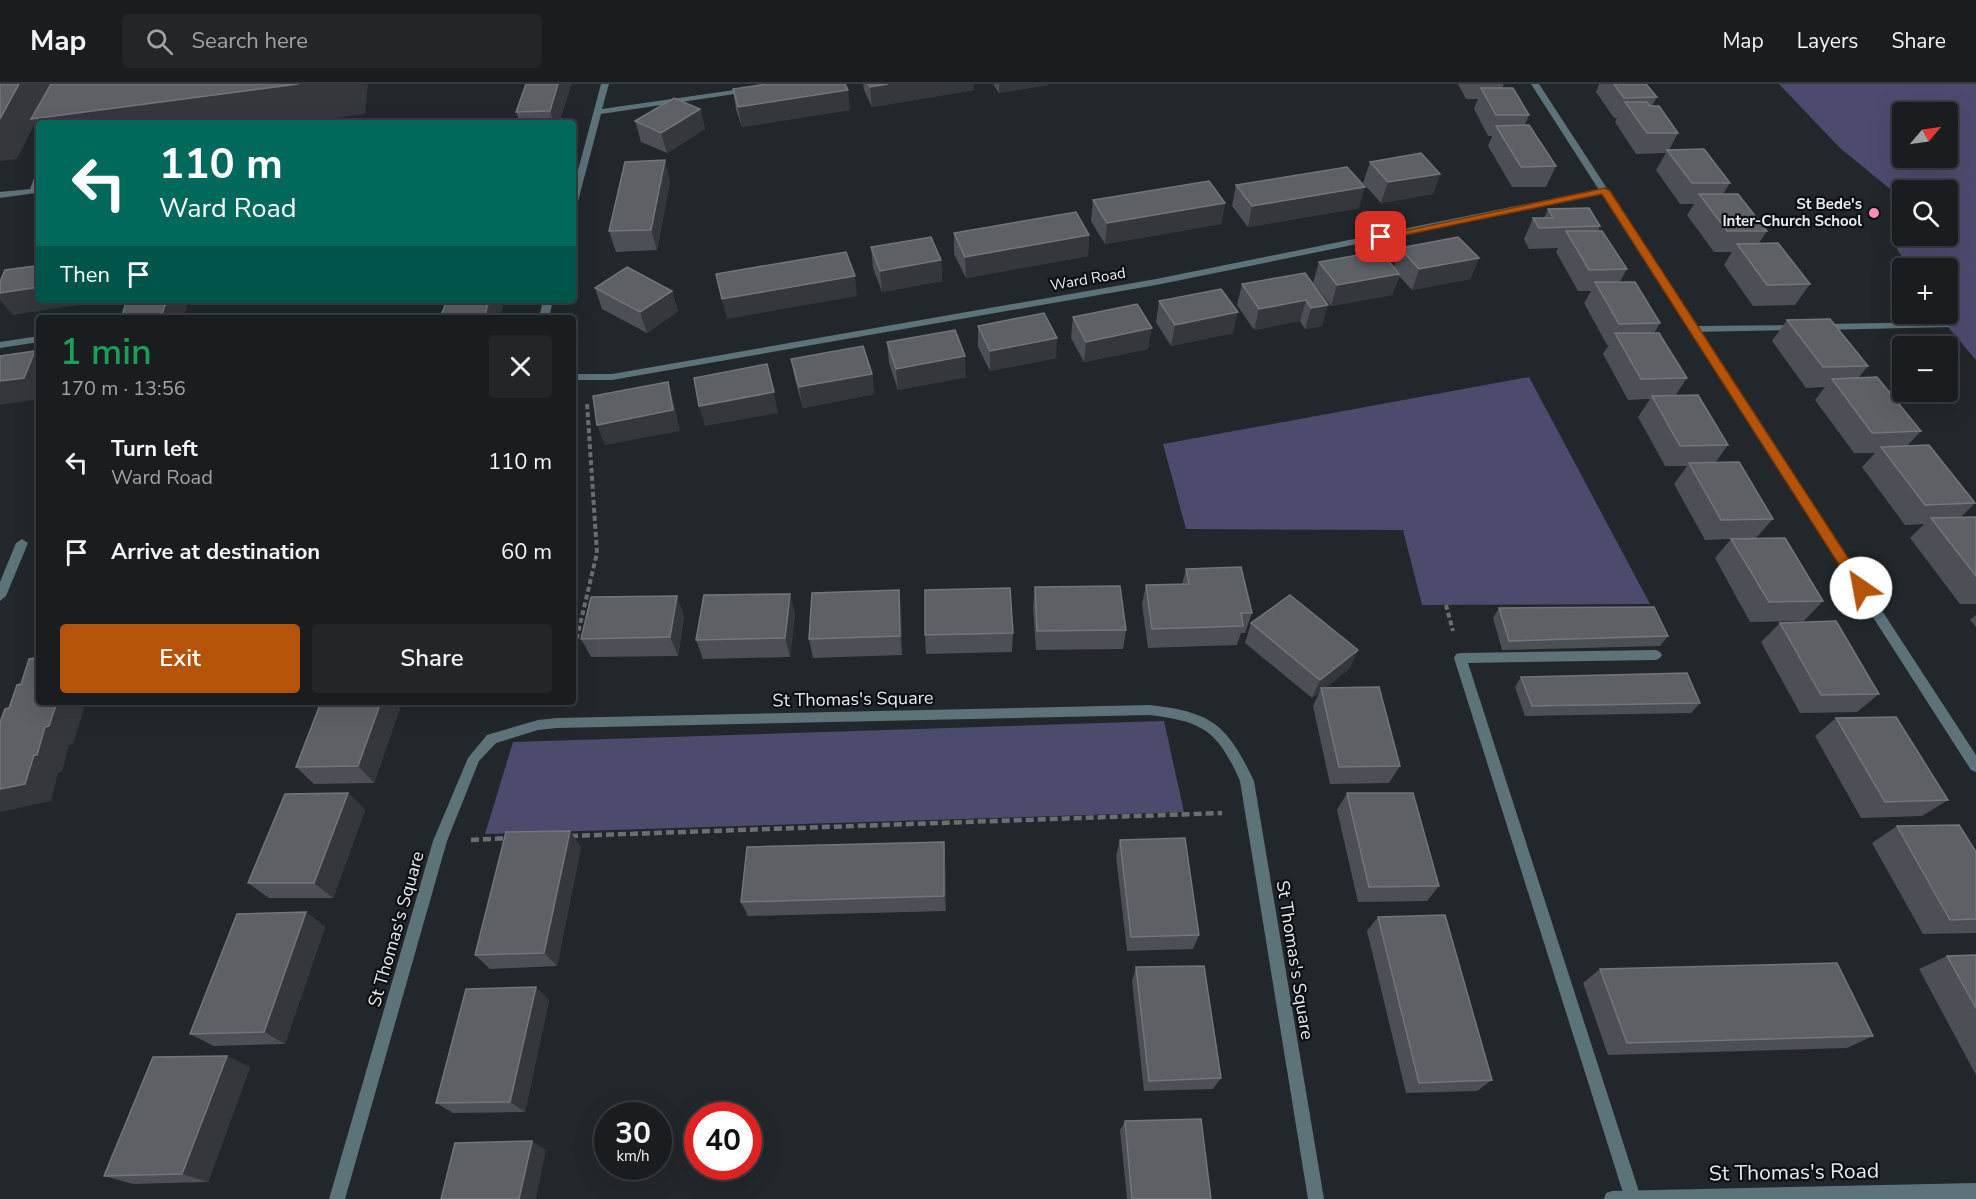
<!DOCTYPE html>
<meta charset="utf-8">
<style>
:root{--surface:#1a1d20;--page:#232629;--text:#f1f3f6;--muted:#9fa2a5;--line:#383b3e;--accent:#b45309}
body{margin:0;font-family:"Nunito Sans",sans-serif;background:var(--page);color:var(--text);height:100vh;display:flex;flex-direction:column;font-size:22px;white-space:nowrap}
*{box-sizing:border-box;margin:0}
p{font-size:20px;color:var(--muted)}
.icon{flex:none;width:33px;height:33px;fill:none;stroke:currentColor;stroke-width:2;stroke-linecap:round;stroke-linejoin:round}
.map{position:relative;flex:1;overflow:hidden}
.drawer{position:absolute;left:36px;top:231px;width:540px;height:390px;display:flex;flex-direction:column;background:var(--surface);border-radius:6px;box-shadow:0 6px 24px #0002,0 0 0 2px var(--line)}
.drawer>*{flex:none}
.hud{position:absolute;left:36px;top:36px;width:540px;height:183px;border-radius:6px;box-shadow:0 6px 24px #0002,0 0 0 2px var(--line);background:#00695c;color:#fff;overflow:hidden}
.needle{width:39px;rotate:61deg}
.tools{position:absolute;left:1892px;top:18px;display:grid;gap:12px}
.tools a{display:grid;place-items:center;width:66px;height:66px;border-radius:6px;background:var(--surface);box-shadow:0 6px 24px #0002,0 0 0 2px var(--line);font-size:30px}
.speed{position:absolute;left:594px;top:1018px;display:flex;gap:12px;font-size:30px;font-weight:700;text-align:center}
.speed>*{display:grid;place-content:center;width:78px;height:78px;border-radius:50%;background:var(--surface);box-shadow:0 6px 24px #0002,0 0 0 2px var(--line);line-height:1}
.speed small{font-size:15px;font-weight:400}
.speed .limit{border:9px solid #d22;background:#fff;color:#111}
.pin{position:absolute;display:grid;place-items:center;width:51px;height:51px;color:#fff;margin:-26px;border-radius:12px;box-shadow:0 3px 9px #0006}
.me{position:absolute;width:66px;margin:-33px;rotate:327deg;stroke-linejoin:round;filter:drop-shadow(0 0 4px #0008)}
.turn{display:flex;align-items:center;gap:21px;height:126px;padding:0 24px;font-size:27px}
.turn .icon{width:78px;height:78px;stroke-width:2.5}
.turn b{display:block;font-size:42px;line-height:51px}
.then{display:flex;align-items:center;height:57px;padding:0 24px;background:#0003;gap:12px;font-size:22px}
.round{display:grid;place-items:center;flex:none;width:63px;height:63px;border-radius:6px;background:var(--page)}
.overview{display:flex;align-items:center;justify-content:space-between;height:102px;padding:0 24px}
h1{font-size:36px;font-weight:600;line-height:45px;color:#1e9e55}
.button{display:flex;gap:12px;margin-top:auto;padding:12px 24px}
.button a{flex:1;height:69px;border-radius:6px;background:var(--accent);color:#fff;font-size:24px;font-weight:600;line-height:69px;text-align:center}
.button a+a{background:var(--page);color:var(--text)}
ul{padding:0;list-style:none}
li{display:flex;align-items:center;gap:18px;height:90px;padding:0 24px}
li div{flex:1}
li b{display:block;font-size:22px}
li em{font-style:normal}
header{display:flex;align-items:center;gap:36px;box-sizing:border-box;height:84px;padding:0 30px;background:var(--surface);border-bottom:2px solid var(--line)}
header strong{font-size:28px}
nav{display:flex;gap:33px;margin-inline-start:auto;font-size:21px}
.search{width:420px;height:54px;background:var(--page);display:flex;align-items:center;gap:15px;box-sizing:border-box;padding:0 21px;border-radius:6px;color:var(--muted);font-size:22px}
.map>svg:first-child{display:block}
.green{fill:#4c4b6e;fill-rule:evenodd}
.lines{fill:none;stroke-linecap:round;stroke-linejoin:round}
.path-far1{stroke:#6a6f72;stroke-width:4;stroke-dasharray:5 3;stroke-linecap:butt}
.path{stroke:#6a6f72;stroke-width:4.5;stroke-dasharray:8 4;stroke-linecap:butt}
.service{fill:#5b7379;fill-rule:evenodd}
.minor{fill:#5b7379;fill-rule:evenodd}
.tertiary{fill:#5b7379;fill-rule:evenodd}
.wall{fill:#4c4f55}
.shaded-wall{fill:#34383d}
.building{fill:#5d6065;stroke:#72767a;stroke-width:1.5}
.route{fill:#b45309;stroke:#753606;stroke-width:1.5}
.poi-dot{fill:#ff8eba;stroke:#0d1012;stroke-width:2}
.labels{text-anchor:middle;stroke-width:4.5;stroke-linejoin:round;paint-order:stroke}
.far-poi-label{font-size:15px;font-weight:bold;fill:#e8ecee;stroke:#0d1012;text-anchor:end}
.far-street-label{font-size:15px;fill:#e8ecee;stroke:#0d1012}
.street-label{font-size:18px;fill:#e8ecee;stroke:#0d1012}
.near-street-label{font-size:21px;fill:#e8ecee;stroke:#0d1012}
</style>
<header>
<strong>Map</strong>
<div class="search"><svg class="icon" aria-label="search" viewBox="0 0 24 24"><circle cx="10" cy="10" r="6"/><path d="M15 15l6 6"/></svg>Search here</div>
<nav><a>Map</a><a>Layers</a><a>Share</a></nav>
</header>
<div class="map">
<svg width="1976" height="1115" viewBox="0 0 1976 1115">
<rect width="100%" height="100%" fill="#22272b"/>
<g class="green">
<path d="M1779,0h197v276l-29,-34 -6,-1 -7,-11h13v-46h-38l-12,-19 -2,-56 -55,-45zM1902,28h45v46h-45zM1902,106h45v46h-45z"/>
<path d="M1529,293l121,227 -228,1 -19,-75 -217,-1 -23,-85z"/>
<path d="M1164,637l20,91 -699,22 28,-92z"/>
</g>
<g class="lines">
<g class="path-far1">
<path d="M1446,521l7,26"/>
<path d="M573,570l24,-101 -10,-150"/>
</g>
<g class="path">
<path d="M570,752l652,-23"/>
<path d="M471,756l37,-2"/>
</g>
<g class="service">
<path d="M36,89h3v13l-3,7 -36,5v-6l30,-3z"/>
<path d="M1946,238l5,3 -2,2 -127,3 -5,-3 5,-3z"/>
<path d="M1795,241l5,3 -2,2 -104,2 -5,-3 5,-3z"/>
<path d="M1656,566l4,2 2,3 -2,3 -4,2 -188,3 173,535 -16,1 -171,-541 2,-4 4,-1z"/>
</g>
<g class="minor">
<path d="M601,0h8l-7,25 146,-21 4,2 -4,2 -147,22 -24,91 -4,3v-19z"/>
<path d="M1605,104l3,1v4l-452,92 -544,95h-39v-6h39l544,-95z"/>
<path d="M543,216h10l-4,18h-10z"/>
<path d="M39,252v6l-39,6v-6z"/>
<path d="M22,455l6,4 -22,53 -6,5v-19l16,-39z"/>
<path d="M1149,621c63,7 78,19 105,76l70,418h-16l-68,-418c-22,-50 -37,-60 -91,-66l-592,13 -19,2 -42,13 -17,18 -32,80 -102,358h-16l104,-358 35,-83 19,-23 51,-15 19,-2z"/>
<path d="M1976,1099v16h-372l2,-6 6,-2z"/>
</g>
<path class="tertiary" d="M1531,0h8l437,671v17l-5,-2z"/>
</g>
<g class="wall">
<path d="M526,0h45l-12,39h-39l-4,-11z"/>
<path d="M863,0h111v6l-102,17 -8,-17z"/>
<path d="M993,0h55v1l-49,8z"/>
<path d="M1458,0h46l-2,4 27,27 -4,10 31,41 -10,21h-34l-24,-41 4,-10h-4l-14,-27 4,-10h-12z"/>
<path d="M1596,0h50l11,13 -5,9 26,27 -9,17 61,33 -7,11 44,37 -8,12 51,41 -15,21 -42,1 -29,-41 8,-13h-18l-27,-37 7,-11h-14l-24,-34 10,-17 -30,1 -21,-32 2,-4h-3l-18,-26 3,-8z"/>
<path d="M733,5l117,21 -108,17 -6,-17z"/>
<path d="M700,25l5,20 -38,24 -26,-11 -6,-21z"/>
<path d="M1370,78l70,12 -7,20 -52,9 -18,-20z"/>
<path d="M670,97l-13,69 -41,2 -7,-21z"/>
<path d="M1236,101l123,23 -111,19 -16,-21z"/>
<path d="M1093,116l132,3 -4,21 -116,20 -14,-23z"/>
<path d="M1548,125l52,17 -2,5 29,38 -7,13 40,41 -6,10 33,45 -12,18 53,49 -13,18 58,56 -17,19 67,63 -19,20 -54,1 -35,-64 16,-19 -26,1 -31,-56 13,-18h-22l-27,-49 12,-18 -22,1 -25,-46 6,-9h-2l-23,-42 7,-12h-13l-22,-39 2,-4 -29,1 -5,-10 9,-21h11z"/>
<path d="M954,149l135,2 -1,21 -122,22 -12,-24z"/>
<path d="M871,163l70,13 1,21 -60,11 -9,-24z"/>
<path d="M1400,164l79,10 -9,21 -58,11 -13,-14 -7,19 -61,11 -18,-23 6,-21 75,5z"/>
<path d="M1305,189l17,53 -17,3 -5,-8 -46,9 -17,-25 5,-21z"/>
<path d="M595,204l77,3 6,20 -31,22 -45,-24z"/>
<path d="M1159,217l74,32 -62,13 -15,-24z"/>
<path d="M1073,233l75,32 -64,13 -13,-24z"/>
<path d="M1787,236l81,46 -10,12 63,53 -14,15 68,57 -14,14h15v87h-16l-50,-66 14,-14 -19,1 -43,-58 13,-14h-21l-39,-53 10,-13 -19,1 -34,-47z"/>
<path d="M978,242l78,32 -66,13 -12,-24z"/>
<path d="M887,258l79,35 -68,13 -9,-27z"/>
<path d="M791,275l81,15 2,20 -71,14 -8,-28z"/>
<path d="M1186,485l66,44 -7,20h-4l-4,12 -89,3 -6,-44 4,-19 36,-1z"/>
<path d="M1035,503l91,43 -3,19 -87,1 -3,-43z"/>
<path d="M899,506l2,20 1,45 -89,3 -4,-19z"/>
<path d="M1499,524l169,28 -8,10 -158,4 -9,-32z"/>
<path d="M795,529l-5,44 -87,2 -7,-19z"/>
<path d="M1976,531v12l-6,-7z"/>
<path d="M684,532l-6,40 -87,1 -10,-18z"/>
<path d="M1251,539l107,27 -9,19 -24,19 75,78 -11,17 -59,1 -17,-78 6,-13 -7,5 -67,-55z"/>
<path d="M1780,539l99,71 -22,18 -57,1 -39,-71z"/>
<path d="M1013,549l-1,19 -86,2 -1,-19z"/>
<path d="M1521,593l179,26 -9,10 -166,3 -10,-29z"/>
<path d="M401,621l-27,78 -60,1 -18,-17z"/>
<path d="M1836,634l112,82 -26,16 -61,2 -46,-82z"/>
<path d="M348,709l17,17 -32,88h-64l-21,-15z"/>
<path d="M1347,709l92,93 -12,15 -69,1 -21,-92z"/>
<path d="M1897,742l79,26v81l-53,1 -51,-91z"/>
<path d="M1120,756l79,95 -6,14 -66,2 -11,-95z"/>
<path d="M944,758l1,15 1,54 -198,5 -7,-14z"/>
<path d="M581,763l-24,119 -67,3 -15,-14z"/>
<path d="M306,828l19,15 -40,117 -71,2 -24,-12z"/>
<path d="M1378,833l114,163 -15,11 -71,2 -39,-162z"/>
<path d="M1976,871v120l-57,-106 28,-13z"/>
<path d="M1136,883l85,111 -8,11 -69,2 -12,-110z"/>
<path d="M1600,885l273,67 -26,12 -239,7 -25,-72z"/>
<path d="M549,916l-24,112 -72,1 -17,-10z"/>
<path d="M250,983l-42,115 -75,2 -29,-8z"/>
<path d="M1125,1037l86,78h-84l-7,-69z"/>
</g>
<g class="shaded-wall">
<path d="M19,0h31l3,4 245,-4h70l-3,30 -65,9h-261v6l-4,-6 -18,36 -17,2v-42z"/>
<path d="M558,0h13l-12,39h-5l-4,-12z"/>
<path d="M888,0h86v6l-102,17 -2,-20z"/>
<path d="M999,0h49v1l-49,8z"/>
<path d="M848,6l2,20 -108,17 -4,-20z"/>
<path d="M700,25l5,20 -38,24 -6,-20z"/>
<path d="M665,76l5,21 -13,69 -6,-20z"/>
<path d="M1440,90l-7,20 -52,9 7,-21z"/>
<path d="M1365,103l-6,21 -111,19 4,-21z"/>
<path d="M1225,119l-4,21 -116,20 2,-21z"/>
<path d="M1089,151l-1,21 -122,22 -1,-21z"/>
<path d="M1479,174l-9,21 -58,11 7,-21z"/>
<path d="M941,176l1,21 -60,11 -2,-21z"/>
<path d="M1399,190l-7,21 -61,11 6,-21z"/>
<path d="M855,192l2,20 -130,23 -5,-20z"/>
<path d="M39,203v13h40l-2,5 -64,10 -13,-15v-7z"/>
<path d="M672,207l6,20 -31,22 -7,-21z"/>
<path d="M167,216h22l-6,18h-35z"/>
<path d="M489,216h16l-5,18h-16z"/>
<path d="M1306,216l-6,21 -46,9 5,-21z"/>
<path d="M1328,221l-6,21 -17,3 6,-21z"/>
<path d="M1238,228l-5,21 -62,13 4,-21z"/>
<path d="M1152,244l-4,21 -64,13 2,-20z"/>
<path d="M1057,254l-1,20 -66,13v-20z"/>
<path d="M35,267l4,5v43l-39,6v-24z"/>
<path d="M965,272l1,21 -68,13 -2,-21z"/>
<path d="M872,290l2,20 -71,14 -4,-21z"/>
<path d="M668,298l6,21 6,28 -75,14 -8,-20z"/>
<path d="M774,308l4,21 -73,13 -6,-20z"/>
<path d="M899,506l2,20 1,45 -2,-19z"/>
<path d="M790,510l5,19 -5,44 -5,-19z"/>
<path d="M677,512l7,20 -6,40 -8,-19z"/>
<path d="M1358,566l-9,19 -27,22 -1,-3 -2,5 -7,5 8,-18z"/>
<path d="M57,618h29l-13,42 -4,1 -7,27 -4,1 -7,28 -51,11v-23l34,-34 11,-28z"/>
<path d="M381,618h18l2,3 -27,78 -16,-17z"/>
<path d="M348,709l17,17 -32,88 -19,-15z"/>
<path d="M570,747l11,16 -24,119 -13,-13z"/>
<path d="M944,758l1,15 1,54 -2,-15z"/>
<path d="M306,828l19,15 -40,117 -21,-12z"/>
<path d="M536,903l13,13 -24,112 -15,-10z"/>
<path d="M227,972l23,11 -42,115 -26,-8z"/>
<path d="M532,1057l14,9 -10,49h-17z"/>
</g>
<g class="building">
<path d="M0,0h19l-19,35z"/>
<path d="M51,0h247l-267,35z"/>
<path d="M526,0h32l-8,27 -34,1z"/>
<path d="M767,0h78l3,6 -110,17 -5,-18z"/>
<path d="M868,0h20l-18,3z"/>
<path d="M1614,0h32l11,13 -33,1z"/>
<path d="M1481,4h32l16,27h-33z"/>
<path d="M674,14l26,11 -39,24 -26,-12z"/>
<path d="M1625,18h22l3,4h9l19,27h-31z"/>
<path d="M1529,41l27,41 -35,1 -25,-41z"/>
<path d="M1704,65l26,34h-38l-25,-33z"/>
<path d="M1421,69l19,21 -52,8 -18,-20z"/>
<path d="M665,76l-14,70 -42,1 16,-69z"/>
<path d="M1347,83l18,20 -113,19 -16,-21z"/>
<path d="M1209,97l16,22 -118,20 -14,-23z"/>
<path d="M1699,110h39l29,37h-40z"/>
<path d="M1589,124l11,18 -61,2 -6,-10h20l-5,-9z"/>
<path d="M1076,128l13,23 -124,22 -11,-24z"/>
<path d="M1566,147h36l25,38 -38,1z"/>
<path d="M931,153l10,23 -61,11 -9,-24z"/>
<path d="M1458,153l21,21 -60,11 -19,-21z"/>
<path d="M1778,159l32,41 -43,1 -30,-41z"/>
<path d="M1381,167l18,23 -62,11 -18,-23z"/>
<path d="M846,168l9,24 -133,23 -6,-25z"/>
<path d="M38,175h1v28l-39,6v-11l5,-12 30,-4z"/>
<path d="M627,183l45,24 -32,21 -45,-24z"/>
<path d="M1305,189l23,32 -17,3 -5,-8 -47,9 -17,-25z"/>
<path d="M1595,198h40l25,41 -41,1z"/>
<path d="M1221,205l17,23 -63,13 -16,-24z"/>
<path d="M127,216h40l-6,16 -13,2h-27z"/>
<path d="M447,216h42l-5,18h-44z"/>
<path d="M1137,220l15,24 -66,14 -13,-25z"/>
<path d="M1044,229l13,25 -67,13 -12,-25z"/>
<path d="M1830,235l38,47 -45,1 -36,-47z"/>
<path d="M955,246l10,26 -69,13 -9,-27z"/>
<path d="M1615,249h44l28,45 -46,1z"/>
<path d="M863,262l9,28 -73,13 -8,-28z"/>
<path d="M35,267l-11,27 -24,3v-25z"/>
<path d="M767,280l7,28 -75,14 -5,-28z"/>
<path d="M1877,293l44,54 -49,2 -40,-54z"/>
<path d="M668,298l5,28 -76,15 -4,-29z"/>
<path d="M1698,311l30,50 -48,1 -28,-50z"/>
<path d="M1929,361l46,58 -50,2 -44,-58z"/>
<path d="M1739,378l34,57 -52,1 -32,-57z"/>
<path d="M1976,433v59l-45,-58z"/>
<path d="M1785,454l38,63 -54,1 -38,-63z"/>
<path d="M1241,483l11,46h-11l2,13 -91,3 -6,-44 43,-1 -3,-15z"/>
<path d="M1120,502l6,44 -89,1 -2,-44z"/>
<path d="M1010,504l3,45 -88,2v-45z"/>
<path d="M899,506l1,46 -91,3 3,-46z"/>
<path d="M790,510l-5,44 -89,2 8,-45z"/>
<path d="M1290,511l68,55 -38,30 -69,-57z"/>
<path d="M677,512l-7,41 -89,2 10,-42z"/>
<path d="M1654,523l14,29 -159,5 -10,-33z"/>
<path d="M39,532v10l-3,1z"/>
<path d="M1836,537l43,73 -58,1 -41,-72z"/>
<path d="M39,561v57h18l-8,24 -4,1 -8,28h-3l-9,29 -25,5v-67l5,-13 4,-1 8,-23 4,-1 8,-25 6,-1z"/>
<path d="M1687,589l13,30 -168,3 -11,-29z"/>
<path d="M1379,603l21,79 -61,1 -18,-79z"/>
<path d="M321,618h60l-23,64 -62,1z"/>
<path d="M1896,633l52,83 -63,2 -49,-84z"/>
<path d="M348,709l-34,90h-66l37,-89z"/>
<path d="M1347,709h66l26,93 -70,1z"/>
<path d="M1959,741l17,27v67l-26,1 -53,-94z"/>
<path d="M570,747l-26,122 -69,2 31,-123z"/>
<path d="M1185,754l14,97 -68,2 -11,-97z"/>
<path d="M944,758v54l-203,6 6,-55z"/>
<path d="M306,828l-42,120 -74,2 47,-120z"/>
<path d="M1445,831l47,165 -73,3 -41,-166z"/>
<path d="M1976,871v53l-29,-52z"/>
<path d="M1837,879l36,73 -246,7 -27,-74z"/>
<path d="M1204,882l17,112 -72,3 -13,-114z"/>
<path d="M536,903l-26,115 -74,1 30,-114z"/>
<path d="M227,972l-45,118 -78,2 49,-119z"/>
<path d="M1201,1035l10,80h-79l-7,-78z"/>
<path d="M532,1057l-13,58h-78l14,-56z"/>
</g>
<path class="route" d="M1605,104l5,3 255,393v7h-9l-254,-397 -221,46 -5,-3z"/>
<circle class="poi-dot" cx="1874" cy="129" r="6"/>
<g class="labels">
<g class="far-poi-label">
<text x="1862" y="125">St Bede's<tspan x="1862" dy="17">Inter-Church School</tspan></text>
</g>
<g class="far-street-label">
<text transform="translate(1088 195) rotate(-10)" y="5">Ward Road</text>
</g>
<g class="street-label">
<text transform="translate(853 615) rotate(-1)" y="6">St Thomas's Square</text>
<text transform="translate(396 845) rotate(-74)" y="6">St Thomas's Square</text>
<text transform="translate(1295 876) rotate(81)" y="6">St Thomas's Square</text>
</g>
<g class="near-street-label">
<text transform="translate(1794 1088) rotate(-1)" y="7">St Thomas's Road</text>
</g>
</g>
</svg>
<div class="tools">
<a><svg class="needle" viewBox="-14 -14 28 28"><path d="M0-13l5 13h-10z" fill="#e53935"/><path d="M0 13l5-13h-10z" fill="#9fa2a5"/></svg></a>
<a><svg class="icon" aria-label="search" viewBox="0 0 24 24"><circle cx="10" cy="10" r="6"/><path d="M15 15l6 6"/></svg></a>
<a>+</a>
<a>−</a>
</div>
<div class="speed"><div>30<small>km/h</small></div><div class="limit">40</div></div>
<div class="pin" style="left:1381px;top:153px;background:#d93025"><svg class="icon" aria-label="arrive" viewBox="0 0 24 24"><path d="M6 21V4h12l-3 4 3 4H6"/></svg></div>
<svg class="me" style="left:1861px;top:504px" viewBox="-20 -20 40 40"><circle r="19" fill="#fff"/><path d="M0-13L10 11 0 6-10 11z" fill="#b45309"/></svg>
<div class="hud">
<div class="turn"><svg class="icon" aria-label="left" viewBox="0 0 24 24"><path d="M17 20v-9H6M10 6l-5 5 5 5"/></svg><div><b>110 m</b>Ward Road</div></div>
<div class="then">Then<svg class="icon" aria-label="arrive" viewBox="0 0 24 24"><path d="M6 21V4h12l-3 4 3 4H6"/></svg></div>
</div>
<section class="drawer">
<div class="overview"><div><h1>1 min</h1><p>170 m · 13:56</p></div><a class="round"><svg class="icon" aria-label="close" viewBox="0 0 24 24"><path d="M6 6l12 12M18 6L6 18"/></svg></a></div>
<ul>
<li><svg class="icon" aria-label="left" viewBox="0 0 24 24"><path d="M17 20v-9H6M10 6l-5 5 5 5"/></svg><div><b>Turn left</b><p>Ward Road</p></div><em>110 m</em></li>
<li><svg class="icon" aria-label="arrive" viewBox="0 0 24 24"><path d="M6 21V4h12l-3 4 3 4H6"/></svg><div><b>Arrive at destination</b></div><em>60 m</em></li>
</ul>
<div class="button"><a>Exit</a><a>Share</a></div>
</section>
</div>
